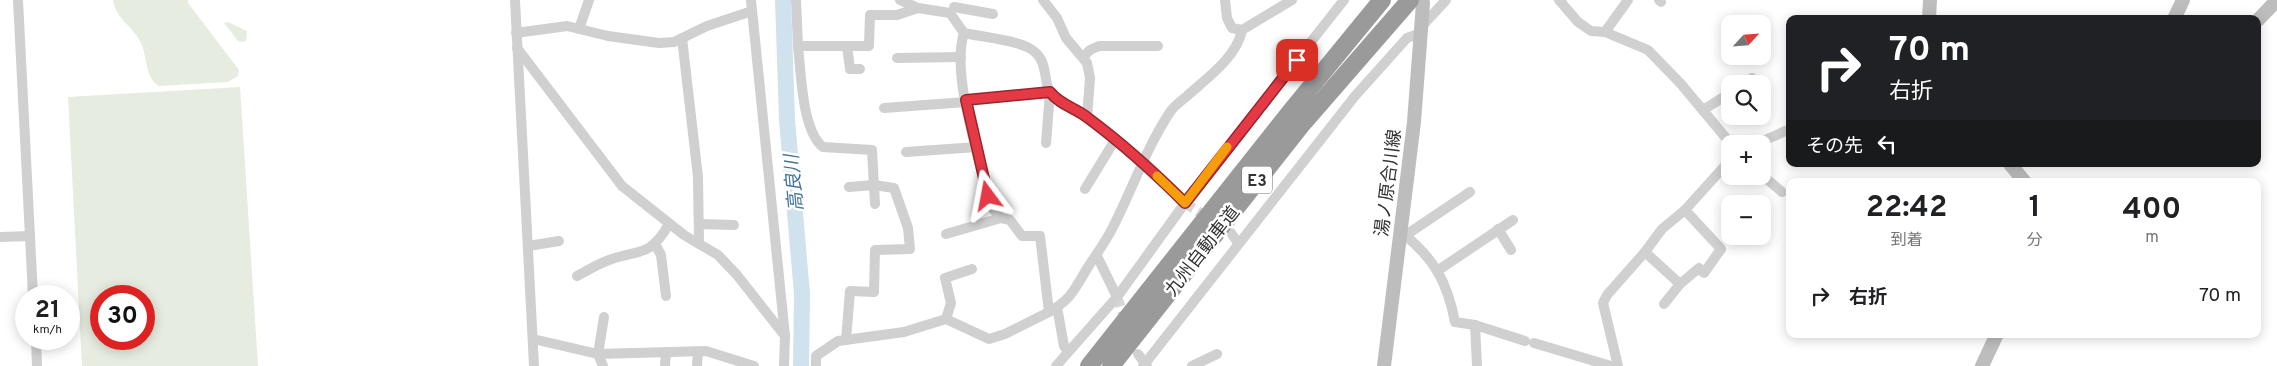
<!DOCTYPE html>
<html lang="ja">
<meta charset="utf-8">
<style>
:root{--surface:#fff;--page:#f2f2f2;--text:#202124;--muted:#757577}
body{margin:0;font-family:Overpass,"Noto Sans JP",sans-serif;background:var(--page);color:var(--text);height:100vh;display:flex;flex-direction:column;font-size:19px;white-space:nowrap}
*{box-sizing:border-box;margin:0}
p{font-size:16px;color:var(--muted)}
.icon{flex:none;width:28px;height:28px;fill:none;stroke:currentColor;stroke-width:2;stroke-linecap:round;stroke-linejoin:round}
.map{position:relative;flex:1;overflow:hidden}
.sheet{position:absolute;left:1786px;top:178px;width:475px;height:160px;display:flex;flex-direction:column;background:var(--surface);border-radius:10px;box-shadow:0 2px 12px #0003}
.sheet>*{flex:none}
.hud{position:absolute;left:1786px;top:15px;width:475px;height:152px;border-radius:10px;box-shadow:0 2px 12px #0003;background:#202124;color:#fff;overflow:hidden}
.needle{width:32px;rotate:64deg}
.tools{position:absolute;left:1721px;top:15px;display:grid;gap:10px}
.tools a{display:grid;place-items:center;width:50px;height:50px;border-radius:10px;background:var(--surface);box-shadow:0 2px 12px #0003;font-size:25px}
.speed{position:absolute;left:15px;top:285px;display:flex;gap:10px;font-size:25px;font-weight:700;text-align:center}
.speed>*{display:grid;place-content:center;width:65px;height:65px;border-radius:50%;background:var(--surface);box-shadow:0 2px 12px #0003;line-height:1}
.speed small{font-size:12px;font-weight:400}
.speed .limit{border:8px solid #d22;background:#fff;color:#111}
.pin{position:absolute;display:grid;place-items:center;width:42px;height:42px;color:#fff;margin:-21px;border-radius:10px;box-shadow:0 2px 8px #0006}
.me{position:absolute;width:55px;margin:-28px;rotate:347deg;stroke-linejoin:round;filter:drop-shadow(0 0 4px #0008)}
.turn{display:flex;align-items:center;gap:18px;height:105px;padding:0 20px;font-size:22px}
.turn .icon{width:65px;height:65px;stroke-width:2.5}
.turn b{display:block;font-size:35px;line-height:42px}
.then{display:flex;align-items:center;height:48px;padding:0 20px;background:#0003;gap:10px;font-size:19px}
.eta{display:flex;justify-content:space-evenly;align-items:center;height:85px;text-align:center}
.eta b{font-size:30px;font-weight:700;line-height:35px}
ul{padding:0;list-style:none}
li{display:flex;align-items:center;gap:15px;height:65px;padding:0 20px}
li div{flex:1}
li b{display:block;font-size:19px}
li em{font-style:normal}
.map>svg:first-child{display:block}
.green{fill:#e6ecdf;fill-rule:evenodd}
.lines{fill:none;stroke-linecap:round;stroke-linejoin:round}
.river{stroke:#cfe2ee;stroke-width:16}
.street-tunnel{stroke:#d6d6d6;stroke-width:10;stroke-dasharray:10 5;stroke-linecap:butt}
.street{stroke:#d0d0d0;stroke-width:10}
.secondary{stroke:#bdbdbd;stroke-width:14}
.highway{stroke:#9a9a9a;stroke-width:18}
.route-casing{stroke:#96252e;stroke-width:12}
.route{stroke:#e63946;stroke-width:9}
.slow{stroke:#f59e0b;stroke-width:9}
.labels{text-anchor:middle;stroke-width:5;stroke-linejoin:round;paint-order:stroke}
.shield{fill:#fff;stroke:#707070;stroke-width:1}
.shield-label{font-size:16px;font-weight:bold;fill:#333}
.street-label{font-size:18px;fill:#333;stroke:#fff}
.water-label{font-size:19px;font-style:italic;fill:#3f7597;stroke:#fff}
</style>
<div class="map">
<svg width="2277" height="366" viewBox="0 0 2277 366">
<rect width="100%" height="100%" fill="#fff"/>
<g class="green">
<path d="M113,0h75v3l51,67 -1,6 -10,6 -69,4c-15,-10 -11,-28 -18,-43 -8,-17 -26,-25 -28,-43z"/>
<path d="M228,22l19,9 -1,10 -5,1 -3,-1 -14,-18z"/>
<path d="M240,87l18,279h-176l-14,-269zM101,296h43v43h-43z"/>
</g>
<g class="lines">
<path class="river" d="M783,0l4,120 15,174 -1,72"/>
<g class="street-tunnel">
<path d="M1185,203l26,17"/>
<path d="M1117,297l9,25"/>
</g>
<g class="street">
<path d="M18,0l15,296"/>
<path d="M515,0l19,366"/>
<path d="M751,0l34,336 -1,30"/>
<path d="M796,0l2,46h71l1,-31h27l21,-7"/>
<path d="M900,0l18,8 32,5 14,20c18,4 47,6 63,14 26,12 12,37 28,51 8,9 22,12 32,19 36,26 67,55 98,86"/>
<path d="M1043,0l14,18 9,20 21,25 3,15 -3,39"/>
<path d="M1225,0l2,18 5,10 10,2"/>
<path d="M1559,0l19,22 13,9 14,1 43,18 33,34 50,60"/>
<path d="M1659,0l2,2"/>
<path d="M954,7l39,7"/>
<path d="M1423,25l23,-25"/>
<path d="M579,29l10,-29"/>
<path d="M1605,32l23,-32"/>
<path d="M516,33l51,-7 41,10 51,7 15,-1 33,-16 45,-15"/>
<path d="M682,38l16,139 1,67"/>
<path d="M798,46c3,26 4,85 25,101l49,3 3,54"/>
<path d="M847,46l3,23h10"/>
<path d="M517,48l105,138 62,49 34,20 19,20 48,61"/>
<path d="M1083,57l7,-7 9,-4h59"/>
<path d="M897,58l64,-1"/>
<path d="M1744,84l8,-6"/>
<path d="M966,100l84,-8 -4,51"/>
<path d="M884,108l82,-6"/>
<path d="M1703,110l27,-17"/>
<path d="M1756,144l34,-15"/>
<path d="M906,152l71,-5"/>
<path d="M1762,175l20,17"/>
<path d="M1085,189l30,-49"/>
<path d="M699,224l35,1"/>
<path d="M1498,229l13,21"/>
<path d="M1401,232c33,26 46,49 54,90l20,3 50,16"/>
<path d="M1231,233l7,10"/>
<path d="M946,234l55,-16"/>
<path d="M1406,235l64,-43"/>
<path d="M0,237l30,-1"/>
<path d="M655,244l6,11 5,41"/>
<path d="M528,246l31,-5"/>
<path d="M1645,252l35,32 19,-16 5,5 17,-24 -36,-39"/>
<path d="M1097,256l20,41"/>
<path d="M1437,271l76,-51"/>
<path d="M577,276c11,-6 21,-12 32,-16 32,-11 41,-3 60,-36"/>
<path d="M1664,304l16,-20"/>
<path d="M1057,307l7,39 4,6"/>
<path d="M1049,312c23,-13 26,-24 39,-45 9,-14 19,-27 26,-42 19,-38 33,-78 56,-113 4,-6 11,-11 17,-16 20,-18 50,-39 55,-66l50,-30"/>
<path d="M946,319l5,-16 -6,-25 27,-9"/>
<path d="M1475,325l2,41"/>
<path d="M36,339l1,27"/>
<path d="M533,339l65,15 108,-3 48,15"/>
<path d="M846,340l4,-49 24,1 1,-42 35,-1 -2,-21 -14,-40 -20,-3 -25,2"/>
<path d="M1534,343l77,23"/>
<path d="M1138,354l9,12"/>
<path d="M603,366l-5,-12 6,-37"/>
<path d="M665,366l1,-14"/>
<path d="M697,366l1,-14"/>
<path d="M816,366v-10l22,-15 66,-9 42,-13 43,20 16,-5 44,-22 -9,-76h-18l-12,-16 -9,-2 -8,-9 -5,-13c-10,-42 -37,-123 -24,-163"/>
<path d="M1056,366l61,-69 81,-112 146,-185"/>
<path d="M1143,366l212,-270 52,-58 14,-5"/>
<path d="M1192,366l25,-12"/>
<path d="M1618,366l-15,-63 4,-8 38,-43 17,-23 23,-19 45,-50"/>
</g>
<g class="secondary">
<path d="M1929,19l1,-19"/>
<path d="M2174,19l9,-19"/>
<path d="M2258,20l19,-20"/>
<path d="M2010,164l14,17"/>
<path d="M1384,366l30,-244 9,-119"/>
<path d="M1982,366l15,-32"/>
</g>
<g class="highway">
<path d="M1089,366l202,-255 91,-111"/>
<path d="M1111,366l192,-243 107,-123"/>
</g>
</g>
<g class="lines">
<g class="route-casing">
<path id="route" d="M988,196l-22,-96 84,-8c10,13 26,16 38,26 35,26 66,54 97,85l112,-143"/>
</g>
<use href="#route" class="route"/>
<path class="slow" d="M1157,176l28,27 42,-56"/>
</g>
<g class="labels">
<rect class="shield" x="1242" y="166.5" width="30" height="27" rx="4"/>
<g class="shield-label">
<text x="1257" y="186">E3</text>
</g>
<g class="street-label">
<text transform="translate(1388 183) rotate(-83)" y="6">湯ノ原合川線</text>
<text transform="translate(1202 251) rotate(-52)" y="6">九州自動車道</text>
</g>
<g class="water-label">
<text transform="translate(793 183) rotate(-95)" y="7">高良川</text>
</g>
</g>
</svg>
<div class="tools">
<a><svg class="needle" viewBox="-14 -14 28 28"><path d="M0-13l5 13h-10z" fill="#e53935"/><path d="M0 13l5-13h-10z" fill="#757577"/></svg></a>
<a><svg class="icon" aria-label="search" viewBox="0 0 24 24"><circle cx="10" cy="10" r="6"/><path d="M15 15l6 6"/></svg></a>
<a>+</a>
<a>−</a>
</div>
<div class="speed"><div>21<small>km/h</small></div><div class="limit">30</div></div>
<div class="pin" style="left:1297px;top:60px;background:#d93025"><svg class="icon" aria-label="arrive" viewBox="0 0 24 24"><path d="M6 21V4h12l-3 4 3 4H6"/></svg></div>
<svg class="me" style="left:988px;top:196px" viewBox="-20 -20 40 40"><path d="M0-17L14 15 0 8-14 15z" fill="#e63946" stroke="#fff" stroke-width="4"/></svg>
<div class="hud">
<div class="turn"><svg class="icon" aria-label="right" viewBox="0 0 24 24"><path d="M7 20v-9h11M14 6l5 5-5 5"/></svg><div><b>70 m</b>右折</div></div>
<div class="then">その先<svg class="icon" aria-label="left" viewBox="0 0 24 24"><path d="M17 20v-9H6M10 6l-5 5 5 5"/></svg></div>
</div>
<section class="sheet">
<div class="eta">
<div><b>22:42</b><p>到着</p></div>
<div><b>1</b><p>分</p></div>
<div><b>400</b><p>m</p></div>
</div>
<ul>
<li><svg class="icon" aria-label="right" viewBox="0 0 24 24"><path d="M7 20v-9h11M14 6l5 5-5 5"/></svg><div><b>右折</b></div><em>70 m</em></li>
</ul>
</section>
</div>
